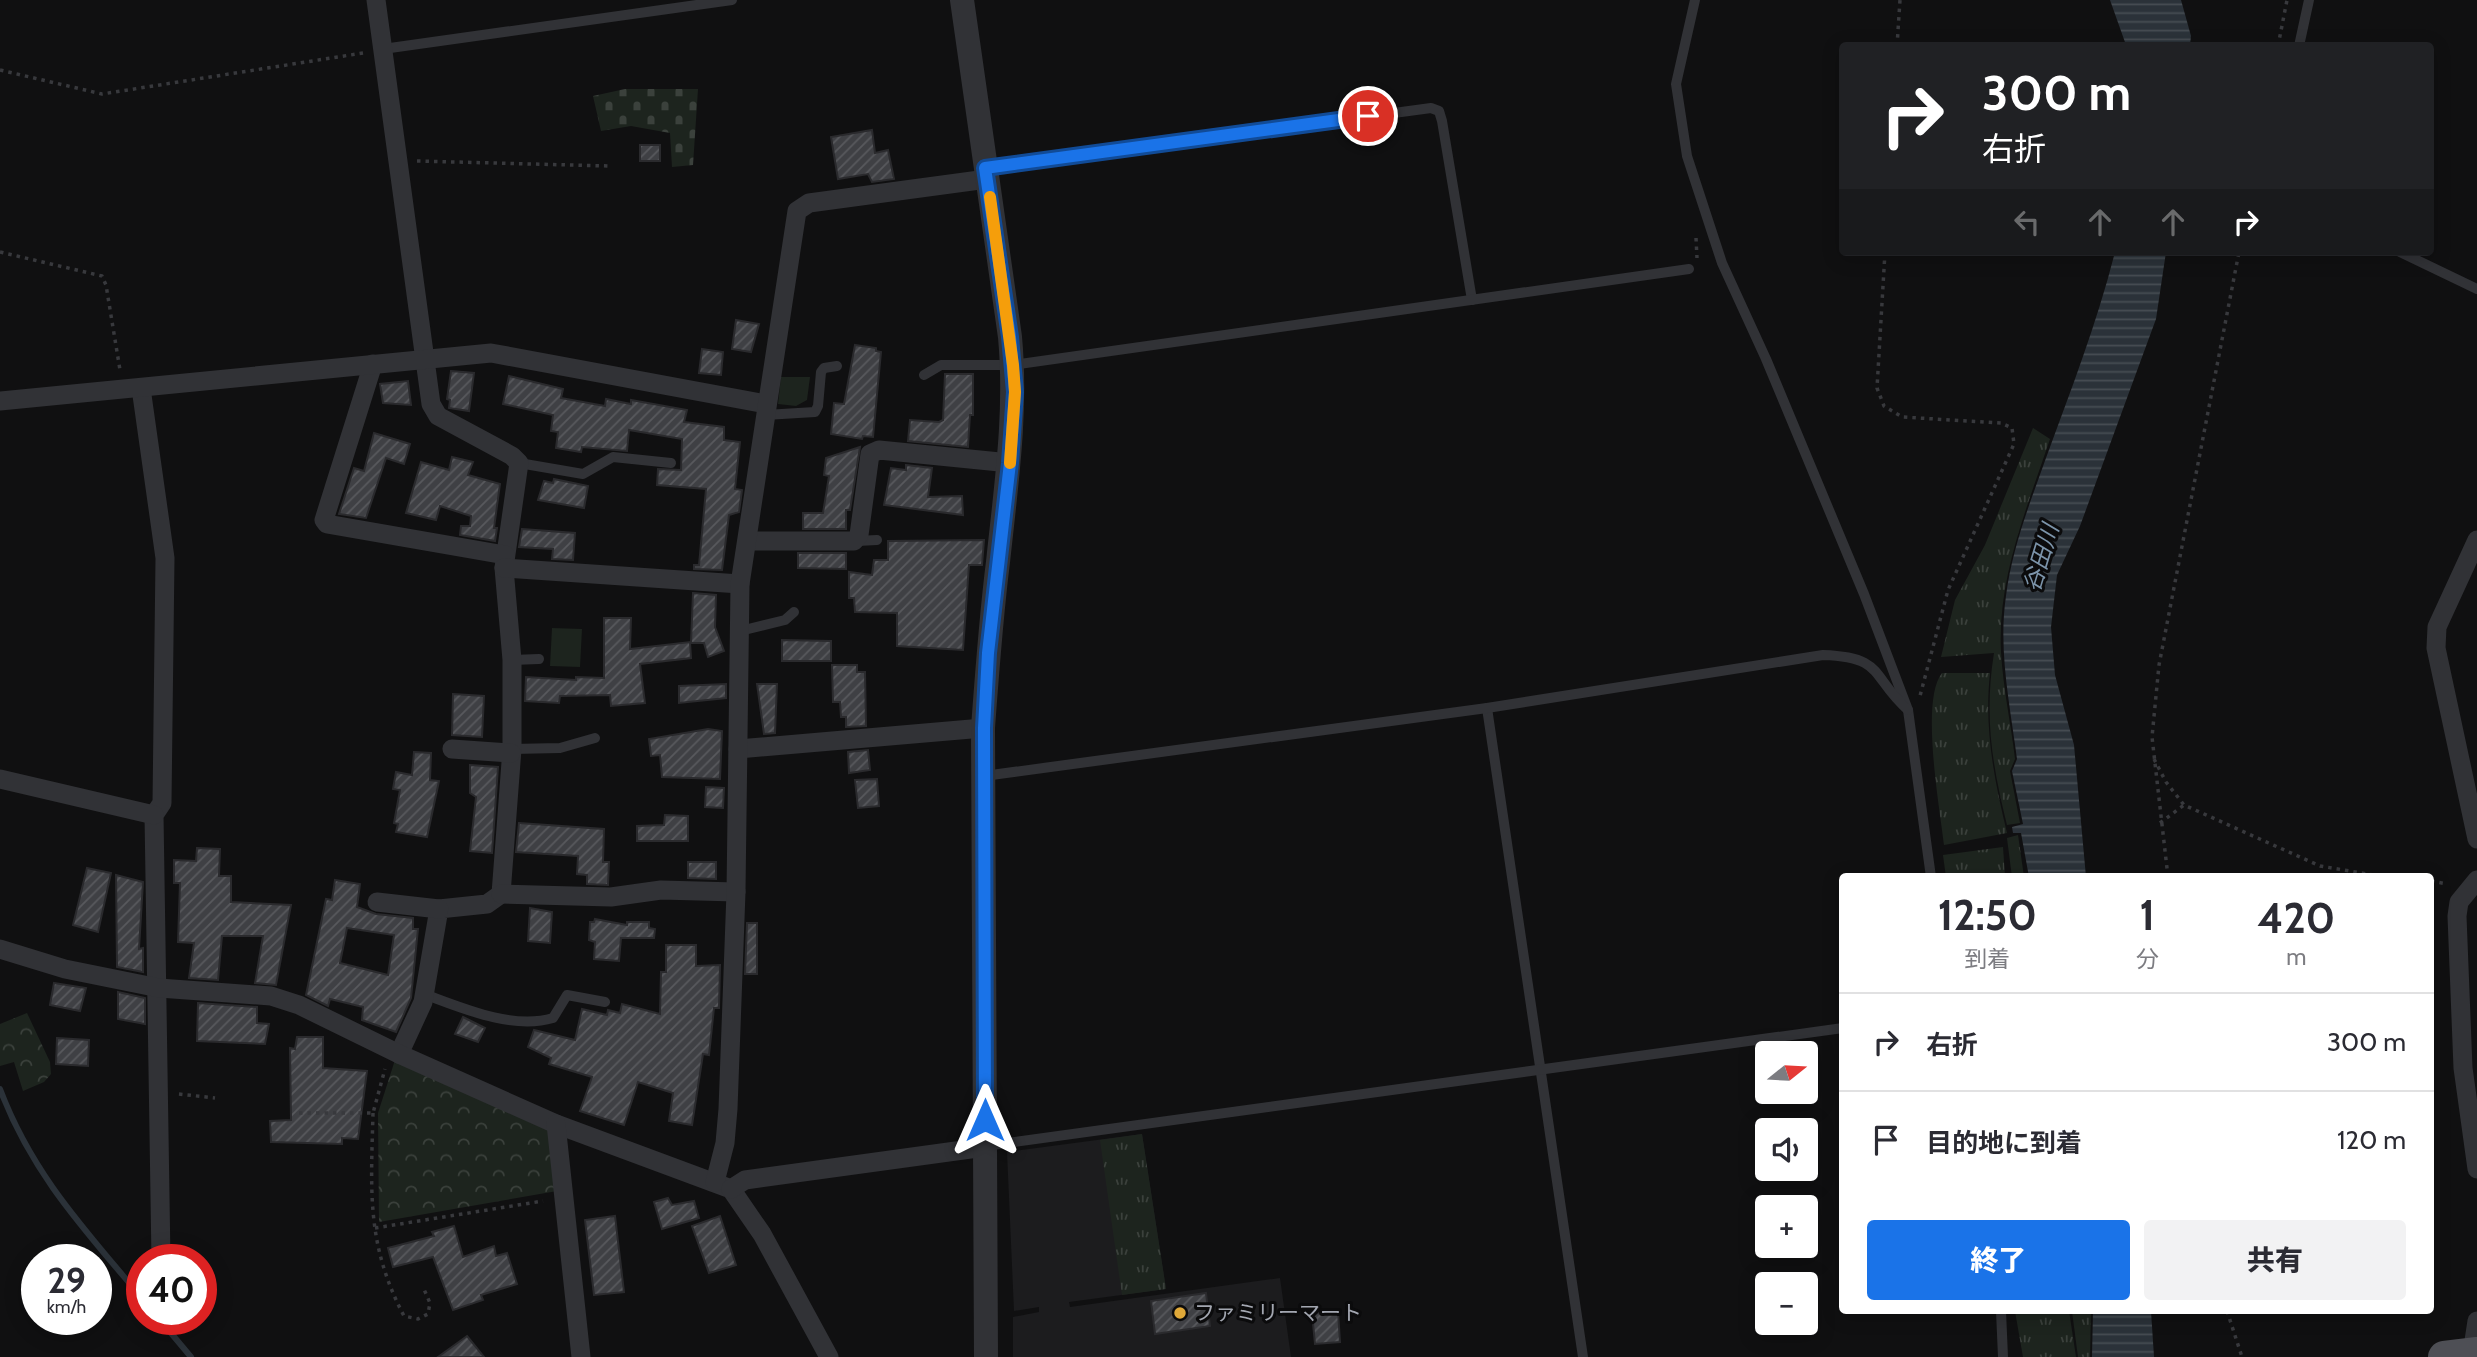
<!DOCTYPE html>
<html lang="ja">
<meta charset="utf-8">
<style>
:root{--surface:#fff;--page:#f2f2f3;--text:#2b2b33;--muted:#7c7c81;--line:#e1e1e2;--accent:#1a73e8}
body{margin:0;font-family:Cabin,"Noto Sans JP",sans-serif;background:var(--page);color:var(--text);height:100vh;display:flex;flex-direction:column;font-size:26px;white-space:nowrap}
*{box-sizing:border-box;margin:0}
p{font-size:23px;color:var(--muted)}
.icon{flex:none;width:38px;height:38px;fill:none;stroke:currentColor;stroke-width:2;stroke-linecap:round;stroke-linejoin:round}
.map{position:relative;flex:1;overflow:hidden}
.drawer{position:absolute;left:1839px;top:873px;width:595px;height:441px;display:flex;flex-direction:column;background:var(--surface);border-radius:7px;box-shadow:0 4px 18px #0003}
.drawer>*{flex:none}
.top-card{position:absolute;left:1839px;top:42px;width:595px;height:214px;border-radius:7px;box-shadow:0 4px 18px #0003;background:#202124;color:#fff;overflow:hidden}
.needle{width:46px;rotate:72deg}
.tools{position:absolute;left:1755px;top:1041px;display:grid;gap:14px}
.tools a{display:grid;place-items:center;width:63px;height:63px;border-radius:7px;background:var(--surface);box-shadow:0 4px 18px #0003;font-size:35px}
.speed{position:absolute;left:21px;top:1244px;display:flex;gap:14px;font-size:35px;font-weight:700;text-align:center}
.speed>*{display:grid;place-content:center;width:91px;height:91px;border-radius:50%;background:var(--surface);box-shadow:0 4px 18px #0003;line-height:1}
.speed small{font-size:18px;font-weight:400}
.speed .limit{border:10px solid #d22;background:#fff;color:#111}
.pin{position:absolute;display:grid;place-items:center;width:60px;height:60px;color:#fff;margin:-30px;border:4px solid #fff;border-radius:50%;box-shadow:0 2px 7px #0007}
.me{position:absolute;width:77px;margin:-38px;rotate:0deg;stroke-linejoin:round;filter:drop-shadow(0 0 5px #0008)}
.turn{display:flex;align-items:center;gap:24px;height:147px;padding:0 28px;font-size:32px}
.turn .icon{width:91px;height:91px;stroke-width:2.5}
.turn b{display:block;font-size:49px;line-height:60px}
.lanes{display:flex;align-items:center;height:66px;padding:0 28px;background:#0003;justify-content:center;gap:35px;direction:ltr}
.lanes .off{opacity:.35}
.eta{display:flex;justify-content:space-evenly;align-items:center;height:119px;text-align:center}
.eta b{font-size:42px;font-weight:800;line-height:49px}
.button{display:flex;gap:14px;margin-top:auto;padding:14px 28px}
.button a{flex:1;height:80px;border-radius:7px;background:var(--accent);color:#fff;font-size:28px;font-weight:800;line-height:80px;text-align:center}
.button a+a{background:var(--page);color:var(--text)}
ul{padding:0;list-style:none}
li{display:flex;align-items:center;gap:21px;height:98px;padding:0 28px;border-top:2px solid var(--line)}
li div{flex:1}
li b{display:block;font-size:26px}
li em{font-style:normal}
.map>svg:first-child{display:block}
.built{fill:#1c1c1e}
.grass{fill:url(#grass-tufts)}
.forest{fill:url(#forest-crowns)}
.cemetery{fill:url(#cemetery-stones)}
.garden{fill:#1d241e}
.water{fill:url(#water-rules)}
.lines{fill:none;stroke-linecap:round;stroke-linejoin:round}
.stream{stroke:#2b3239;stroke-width:6}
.building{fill:url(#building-hatch);stroke:#2a2a2d;stroke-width:2;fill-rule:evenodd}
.path{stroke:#38393d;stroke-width:3.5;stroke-dasharray:3.5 5;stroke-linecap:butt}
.service{stroke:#313236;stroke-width:10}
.minor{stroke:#313236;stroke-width:19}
.tertiary{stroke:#313236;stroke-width:24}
.primary{stroke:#4e4f55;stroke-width:32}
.route-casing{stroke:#114b97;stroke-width:18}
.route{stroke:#1a73e8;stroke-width:12}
.slow{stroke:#f59e0b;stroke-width:12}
.poi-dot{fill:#e0a939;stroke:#0b0b0c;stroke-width:2.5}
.labels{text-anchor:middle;stroke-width:6;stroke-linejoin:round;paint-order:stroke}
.poi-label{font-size:21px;fill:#a3a7b1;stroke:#0b0b0c;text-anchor:start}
.water-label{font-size:23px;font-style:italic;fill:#7c94aa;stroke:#0b0b0c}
</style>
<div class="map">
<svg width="2477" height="1357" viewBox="0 0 2477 1357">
<defs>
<pattern id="grass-tufts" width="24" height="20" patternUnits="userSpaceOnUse" patternTransform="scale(1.75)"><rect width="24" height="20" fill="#1d241e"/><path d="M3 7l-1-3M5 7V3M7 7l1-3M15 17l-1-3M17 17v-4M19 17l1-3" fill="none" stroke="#3b413c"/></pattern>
<pattern id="forest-crowns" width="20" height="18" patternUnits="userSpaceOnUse" patternTransform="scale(1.75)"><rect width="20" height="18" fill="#1d241e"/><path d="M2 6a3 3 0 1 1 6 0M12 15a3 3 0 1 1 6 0" fill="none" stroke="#3b413c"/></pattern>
<pattern id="cemetery-stones" width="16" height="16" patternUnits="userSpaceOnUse" patternTransform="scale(1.75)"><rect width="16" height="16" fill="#1d241e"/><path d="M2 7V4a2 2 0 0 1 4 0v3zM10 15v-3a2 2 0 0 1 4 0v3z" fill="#3b413c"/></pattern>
<pattern id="water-rules" width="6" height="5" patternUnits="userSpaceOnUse" patternTransform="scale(1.75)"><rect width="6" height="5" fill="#2b3239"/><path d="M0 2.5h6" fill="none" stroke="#474d53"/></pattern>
<pattern id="building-hatch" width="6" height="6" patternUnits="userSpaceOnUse" patternTransform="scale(1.75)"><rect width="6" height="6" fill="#3f4044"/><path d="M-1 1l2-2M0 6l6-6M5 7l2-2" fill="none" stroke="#58595d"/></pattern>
</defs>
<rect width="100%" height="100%" fill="#101011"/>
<path class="built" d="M1142,1134l24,155 -97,13 1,5 210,-29 11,79h-278v-40l26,-5v-5l-25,4 -7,-159z"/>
<g class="grass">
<path d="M2033,428l17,11c-23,69 -53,139 -49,213 2,36 10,72 14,107l-5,12 10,52 -13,2c-15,-61 -23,-109 -13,-172l-53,4 14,-57 30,-55z"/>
<path d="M1942,673h48c-6,56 4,106 17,160l-63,12c-4,-36 -24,-145 -2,-172z"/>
<path d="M2018,835l6,42h-12l-5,-39z"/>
<path d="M2003,847l2,30h-59l-3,-22z"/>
<path d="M1142,1134l24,155 -44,6 -22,-155z"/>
<path d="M2015,1311h54l7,46h-53z"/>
<path d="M2072,1311h19l-1,46h-12z"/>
</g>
<g class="forest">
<path d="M27,1013l23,49 1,12 -7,8 -21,9 -9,-29 -14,4v-42z"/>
<path d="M395,1060l155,70 7,61 -178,31 -1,-109z"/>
</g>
<path class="cemetery" d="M625,89h73l-5,76 -21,2 -2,-34 -39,-7 -30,5 -8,-35z"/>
<g class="garden">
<path d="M781,377h29l-3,23 -11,6 -18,-2z"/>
<path d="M552,628l30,1 -2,38 -30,-1z"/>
</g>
<g class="water">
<path d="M2110,0h71l10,36 -1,9h-64z"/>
<path d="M2115,252h51l-10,67 -76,207 -23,49 -6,52 4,48 19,70 12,132h-57l-8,-44h-8l-1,-6 11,-3 -11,-53 5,-12c-7,-54 -19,-109 -11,-163 6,-48 24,-93 40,-138 25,-68 51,-135 69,-206z"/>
<path d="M2093,1311h58l3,46h-62z"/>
</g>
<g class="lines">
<g class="stream">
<path d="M0,1089c32,85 85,141 142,209"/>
<path d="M160,1320l31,37"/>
</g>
</g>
<g class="building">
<path d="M872,130l3,23 13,-3 6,29 -22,3 -4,-8 -30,5 -7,-42z"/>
<rect x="640" y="145" width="20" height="16"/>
<path d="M736,320l23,4 -8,28 -19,-3z"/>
<path d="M855,345l21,3v3l5,1 -8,85 -10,-1 -1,3 -31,-5 3,-31 10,1z"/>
<path d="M702,349l21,3 -2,23 -22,-2z"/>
<path d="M451,371l23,2 -5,38 -20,-3 1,-8 -3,-1z"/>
<path d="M945,374h28v41h-3l-2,32 -60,-6 2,-21 29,2 4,-2z"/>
<path d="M509,376l54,13 -2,9 44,8 1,-7 25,5v-4l56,10 -3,12 40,5v13l16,2 -5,47 7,1 -3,22 -10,3 -7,55 -28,-1v-4h5l7,-76 -49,-4 1,-16 23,1 1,-31 -53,-9 -2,21 -45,-4 -1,5 -25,-4 2,-16 -7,-1 2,-16 -50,-11z"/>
<path d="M408,381l3,24 -28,-2 -3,-19z"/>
<path d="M374,433l36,11 -6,20 -18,-6 -20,60 -27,-4 15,-46 10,3z"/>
<path d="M860,447l-10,63h-4v19h-43v-16h20l6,-37 -5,-1 2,-17z"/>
<path d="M452,457l21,5 -5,13 32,9 -6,44h3l-2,13 -35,-6 1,-9h9l1,-10 -31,-10 -4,14 -30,-7 15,-51 28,8z"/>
<path d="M906,465l26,3 -4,29 34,-1 1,19 -79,-10 7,-37 15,2z"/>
<path d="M554,479l34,7 -4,22 -46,-8 6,-19 9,2z"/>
<path d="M522,529l53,4 -2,27 -21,-1 1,-10 -34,-2z"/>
<path d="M984,540l-2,25h-13l-6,85 -66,-4v-33l-42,-1 -1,-14h-5v-26l23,3 2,-15h14v-19z"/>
<path d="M798,553h48v16l-48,-1z"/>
<path d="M693,593l23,2 -1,32 9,24 -16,6 -4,-14h-13z"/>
<path d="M604,618h27l-1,31 60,-7 1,16 -51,6 5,39 -34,3 -1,-11 -50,1 -1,7 -34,-2 1,-24 50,3v-3l28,1z"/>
<path d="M782,640l49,1v20h-49z"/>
<path d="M832,665h25v7h8l1,54 -20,1v-10h-5l-1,-15h-7z"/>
<path d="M726,684v14l-47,5v-17z"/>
<path d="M757,684h20l-2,49 -11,1z"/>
<path d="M453,694l31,2 -2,41 -30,-2z"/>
<path d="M708,729l14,2 -2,48 -58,-2 -2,-22 -9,1 -2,-17z"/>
<path d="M868,750l2,20 -21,3 -1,-21z"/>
<path d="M414,752l17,1 -1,27 9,1 -12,56 -31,-5 2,-8 -4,-1 6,-33 -7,-1 3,-17 16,3z"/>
<path d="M470,765l28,2 -6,86 -22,-2 6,-54 -6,-4z"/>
<path d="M877,779l2,27 -21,2 -3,-28z"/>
<path d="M706,787l18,1 -1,20 -18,-1z"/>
<path d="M665,815l23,1v25h-51v-15l27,-1z"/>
<path d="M519,823l85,6 -1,33h6l-1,23 -21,-1v-9l-10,-1 1,-18 -62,-4z"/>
<path d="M197,848l23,1 -1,27h12v26l60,3 -15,80 -21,-2 8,-47h-41l-4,44 -29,-2 5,-35 -16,-1 2,-59h-6v-23l22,1z"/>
<path d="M688,862h28v17l-28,-1z"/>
<path d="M87,868l24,5 -13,59 -25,-7z"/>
<path d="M116,875l27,7 -4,67 4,-1v24l-26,-5z"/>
<path d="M335,880l25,4 -3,23 19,7 37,4v11h5l-7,69 -15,34 -34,-12 1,-13 -33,-8 -2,7 -22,-11 20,-96 6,1zM347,928l47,7 -6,40 -48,-12z"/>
<path d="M530,908l22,4 -2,31 -22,-2z"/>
<path d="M595,919l32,6v-3h22v6l6,1 -1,9h-33l-2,23 -25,-2 1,-17 -6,-2 1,-18h4z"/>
<path d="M747,923h10v51h-12z"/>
<path d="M666,945h30v21l24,-1 -1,43h-5l-5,47 -6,-1 -11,71 -23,-4 4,-28 -35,-11 -14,43 -44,-14 12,-34 -43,-13 2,-6 -23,-11 6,-17 41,10 7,-31 25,6 1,-5 12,3 2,-9 38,10 1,-42h5z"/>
<path d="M54,983l32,5 -6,23 -30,-6z"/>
<path d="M118,992l27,6v26l-27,-5z"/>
<path d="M198,1003l59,4v16l12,1 -4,20 -68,-3z"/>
<path d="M463,1017l22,11 -7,14 -23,-8z"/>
<path d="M297,1037h26v31l44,3 -9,68 -16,-1v6l-71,-2 -1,-21 21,-1 -1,-72 5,1z"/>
<path d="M57,1038l32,2 -1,26 -32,-2z"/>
<path d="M668,1198l4,7 22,-4 5,17 -37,11 -8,-27z"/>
<path d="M615,1216l9,76 -30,3 -9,-75z"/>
<path d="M720,1216l16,49 -27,8 -17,-47z"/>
<path d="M454,1226l9,31 31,-11 2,10 11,-3 10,31 -36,11 2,5 -30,10 -20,-53 -40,10 -5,-19 46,-12 -2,-4z"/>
<path d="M1206,1293l4,33 -55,8 -4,-33z"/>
<path d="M1338,1311l2,31 -25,2 -3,-31z"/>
<path d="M467,1336l17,21h-46z"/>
</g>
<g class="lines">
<g class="path">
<path d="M1897,46l3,-46"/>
<path d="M2278,46l9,-46"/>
<path d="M0,70l102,24 261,-41"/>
<path d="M417,161l192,5"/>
<path d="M1696,238l1,20"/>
<path d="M0,252l102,24 4,9 14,85"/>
<path d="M1885,252l-8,136 7,18 18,11 99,6 11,5 2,16 -66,146 -28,106"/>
<path d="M2154,759l12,23 18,23 136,61 65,11"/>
<path d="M2160,823l24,-18"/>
<path d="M2168,877l-16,-140 7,-72 80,-413"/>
<path d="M2431,881l16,3"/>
<path d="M179,1094l36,4"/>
<path d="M299,1113h74l12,-44"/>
<path d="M373,1113c-2,77 -7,131 31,203l14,3 10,-5 2,-11 -7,-16"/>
<path d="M375,1228l168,-27"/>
<path d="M2227,1311l15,46"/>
</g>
<g class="service">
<path d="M1695,0l-19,84 11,72 35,107 44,96 98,235 44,116 23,167"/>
<path d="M2299,46l10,-46"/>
<path d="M383,49l349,-49"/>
<path d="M988,168l443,-60 8,3 3,10 30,179"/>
<path d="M2400,252l77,37"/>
<path d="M924,375l17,-10h72l676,-96"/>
<path d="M765,415l50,-3 3,-6 3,-34 3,-4 13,-2"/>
<path d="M519,463l64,11 30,-17 58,6"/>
<path d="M857,541l20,-1"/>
<path d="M740,631l45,-11 9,-8"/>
<path d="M512,660l27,-1"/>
<path d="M1487,708l96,649"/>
<path d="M512,749l48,-1 35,-10"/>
<path d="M984,776l503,-68 336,-53c62,2 47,21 85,55"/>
<path d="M424,994c38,14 88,36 129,24l14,-23 38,7"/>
<path d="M985,1146l858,-118"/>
<path d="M2001,1311l2,46"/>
</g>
<g class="minor">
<path d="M376,0l55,404 7,12 74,40 7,7 -15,105 8,92v89l-11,145 -14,10 -48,5 -16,93 -24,52"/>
<path d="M373,364l-49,156 3,4 178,31"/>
<path d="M141,388l24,170 -3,245 -8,12 7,445"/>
<path d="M0,401l491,-48 275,51"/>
<path d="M2477,540l-40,87 -1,21 41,191"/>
<path d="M747,541h107l5,-6 11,-81 9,-4 131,13"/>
<path d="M504,568l236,16"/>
<path d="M452,749l59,4"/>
<path d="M738,749l245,-21"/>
<path d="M0,779l154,36"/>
<path d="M2477,880l-18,22 -2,14 6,152 14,101"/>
<path d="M501,894l110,3 50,-7 75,2"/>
<path d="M377,902l62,7"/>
<path d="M0,949l65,20 94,19 112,8 28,9 100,49 157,70 175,65 31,45 67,123"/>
<path d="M556,1124l25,233"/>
<path d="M715,1182l10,-39 3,-34 8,-217 4,-308 57,-373 12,-8 178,-24"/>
<path d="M731,1189l14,-9 240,-33"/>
<path d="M2472,1354l5,-33"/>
</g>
<path class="tertiary" d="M962,0l48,337c7,76 -4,149 -12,225 -7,55 -11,111 -15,166l3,629"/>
<path class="primary" d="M2444,1357l33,-4"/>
</g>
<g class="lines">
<g class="route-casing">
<path id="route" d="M985,1120l-1,-392 4,-75 22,-190 5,-71 -5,-55 -25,-169 383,-52"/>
</g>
<use href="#route" class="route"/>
<path class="slow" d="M990,197l23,168 2,27 -5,71"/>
</g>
<circle class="poi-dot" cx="1180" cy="1313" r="7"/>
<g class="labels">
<g class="poi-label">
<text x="1194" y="1320">ファミリーマート</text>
</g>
<g class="water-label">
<text transform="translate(2041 558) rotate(-73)" y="8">谷田川</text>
</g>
</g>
</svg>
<div class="tools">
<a><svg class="needle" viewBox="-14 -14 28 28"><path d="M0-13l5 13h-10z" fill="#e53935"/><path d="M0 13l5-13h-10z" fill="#7c7c81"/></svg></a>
<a><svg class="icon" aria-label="sound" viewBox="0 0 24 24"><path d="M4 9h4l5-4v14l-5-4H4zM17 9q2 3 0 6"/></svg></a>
<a>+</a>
<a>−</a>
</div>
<div class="speed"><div>29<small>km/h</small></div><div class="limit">40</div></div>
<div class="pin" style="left:1368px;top:116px;background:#d93025"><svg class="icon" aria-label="arrive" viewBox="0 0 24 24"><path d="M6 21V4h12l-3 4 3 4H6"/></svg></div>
<svg class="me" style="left:985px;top:1120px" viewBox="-20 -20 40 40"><path d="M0-17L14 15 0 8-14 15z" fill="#1a73e8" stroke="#fff" stroke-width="4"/></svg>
<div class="top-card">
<div class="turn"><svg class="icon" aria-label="right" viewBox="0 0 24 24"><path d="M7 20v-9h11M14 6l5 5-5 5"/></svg><div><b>300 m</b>右折</div></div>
<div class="lanes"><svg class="icon off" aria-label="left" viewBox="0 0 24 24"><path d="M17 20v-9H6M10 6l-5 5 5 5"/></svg><svg class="icon off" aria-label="ahead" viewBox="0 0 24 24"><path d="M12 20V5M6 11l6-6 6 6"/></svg><svg class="icon off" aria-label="ahead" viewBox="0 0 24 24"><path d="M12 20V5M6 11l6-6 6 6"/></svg><svg class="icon" aria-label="right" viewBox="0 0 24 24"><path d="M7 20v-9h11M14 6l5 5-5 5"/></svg></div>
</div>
<section class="drawer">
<div class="eta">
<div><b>12:50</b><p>到着</p></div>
<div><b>1</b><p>分</p></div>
<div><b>420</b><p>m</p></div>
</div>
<ul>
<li><svg class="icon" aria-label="right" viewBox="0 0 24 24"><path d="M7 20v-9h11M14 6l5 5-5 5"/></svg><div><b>右折</b></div><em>300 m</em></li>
<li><svg class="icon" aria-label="arrive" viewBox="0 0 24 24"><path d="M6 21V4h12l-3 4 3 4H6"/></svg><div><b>目的地に到着</b></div><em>120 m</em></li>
</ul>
<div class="button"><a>終了</a><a>共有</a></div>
</section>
</div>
